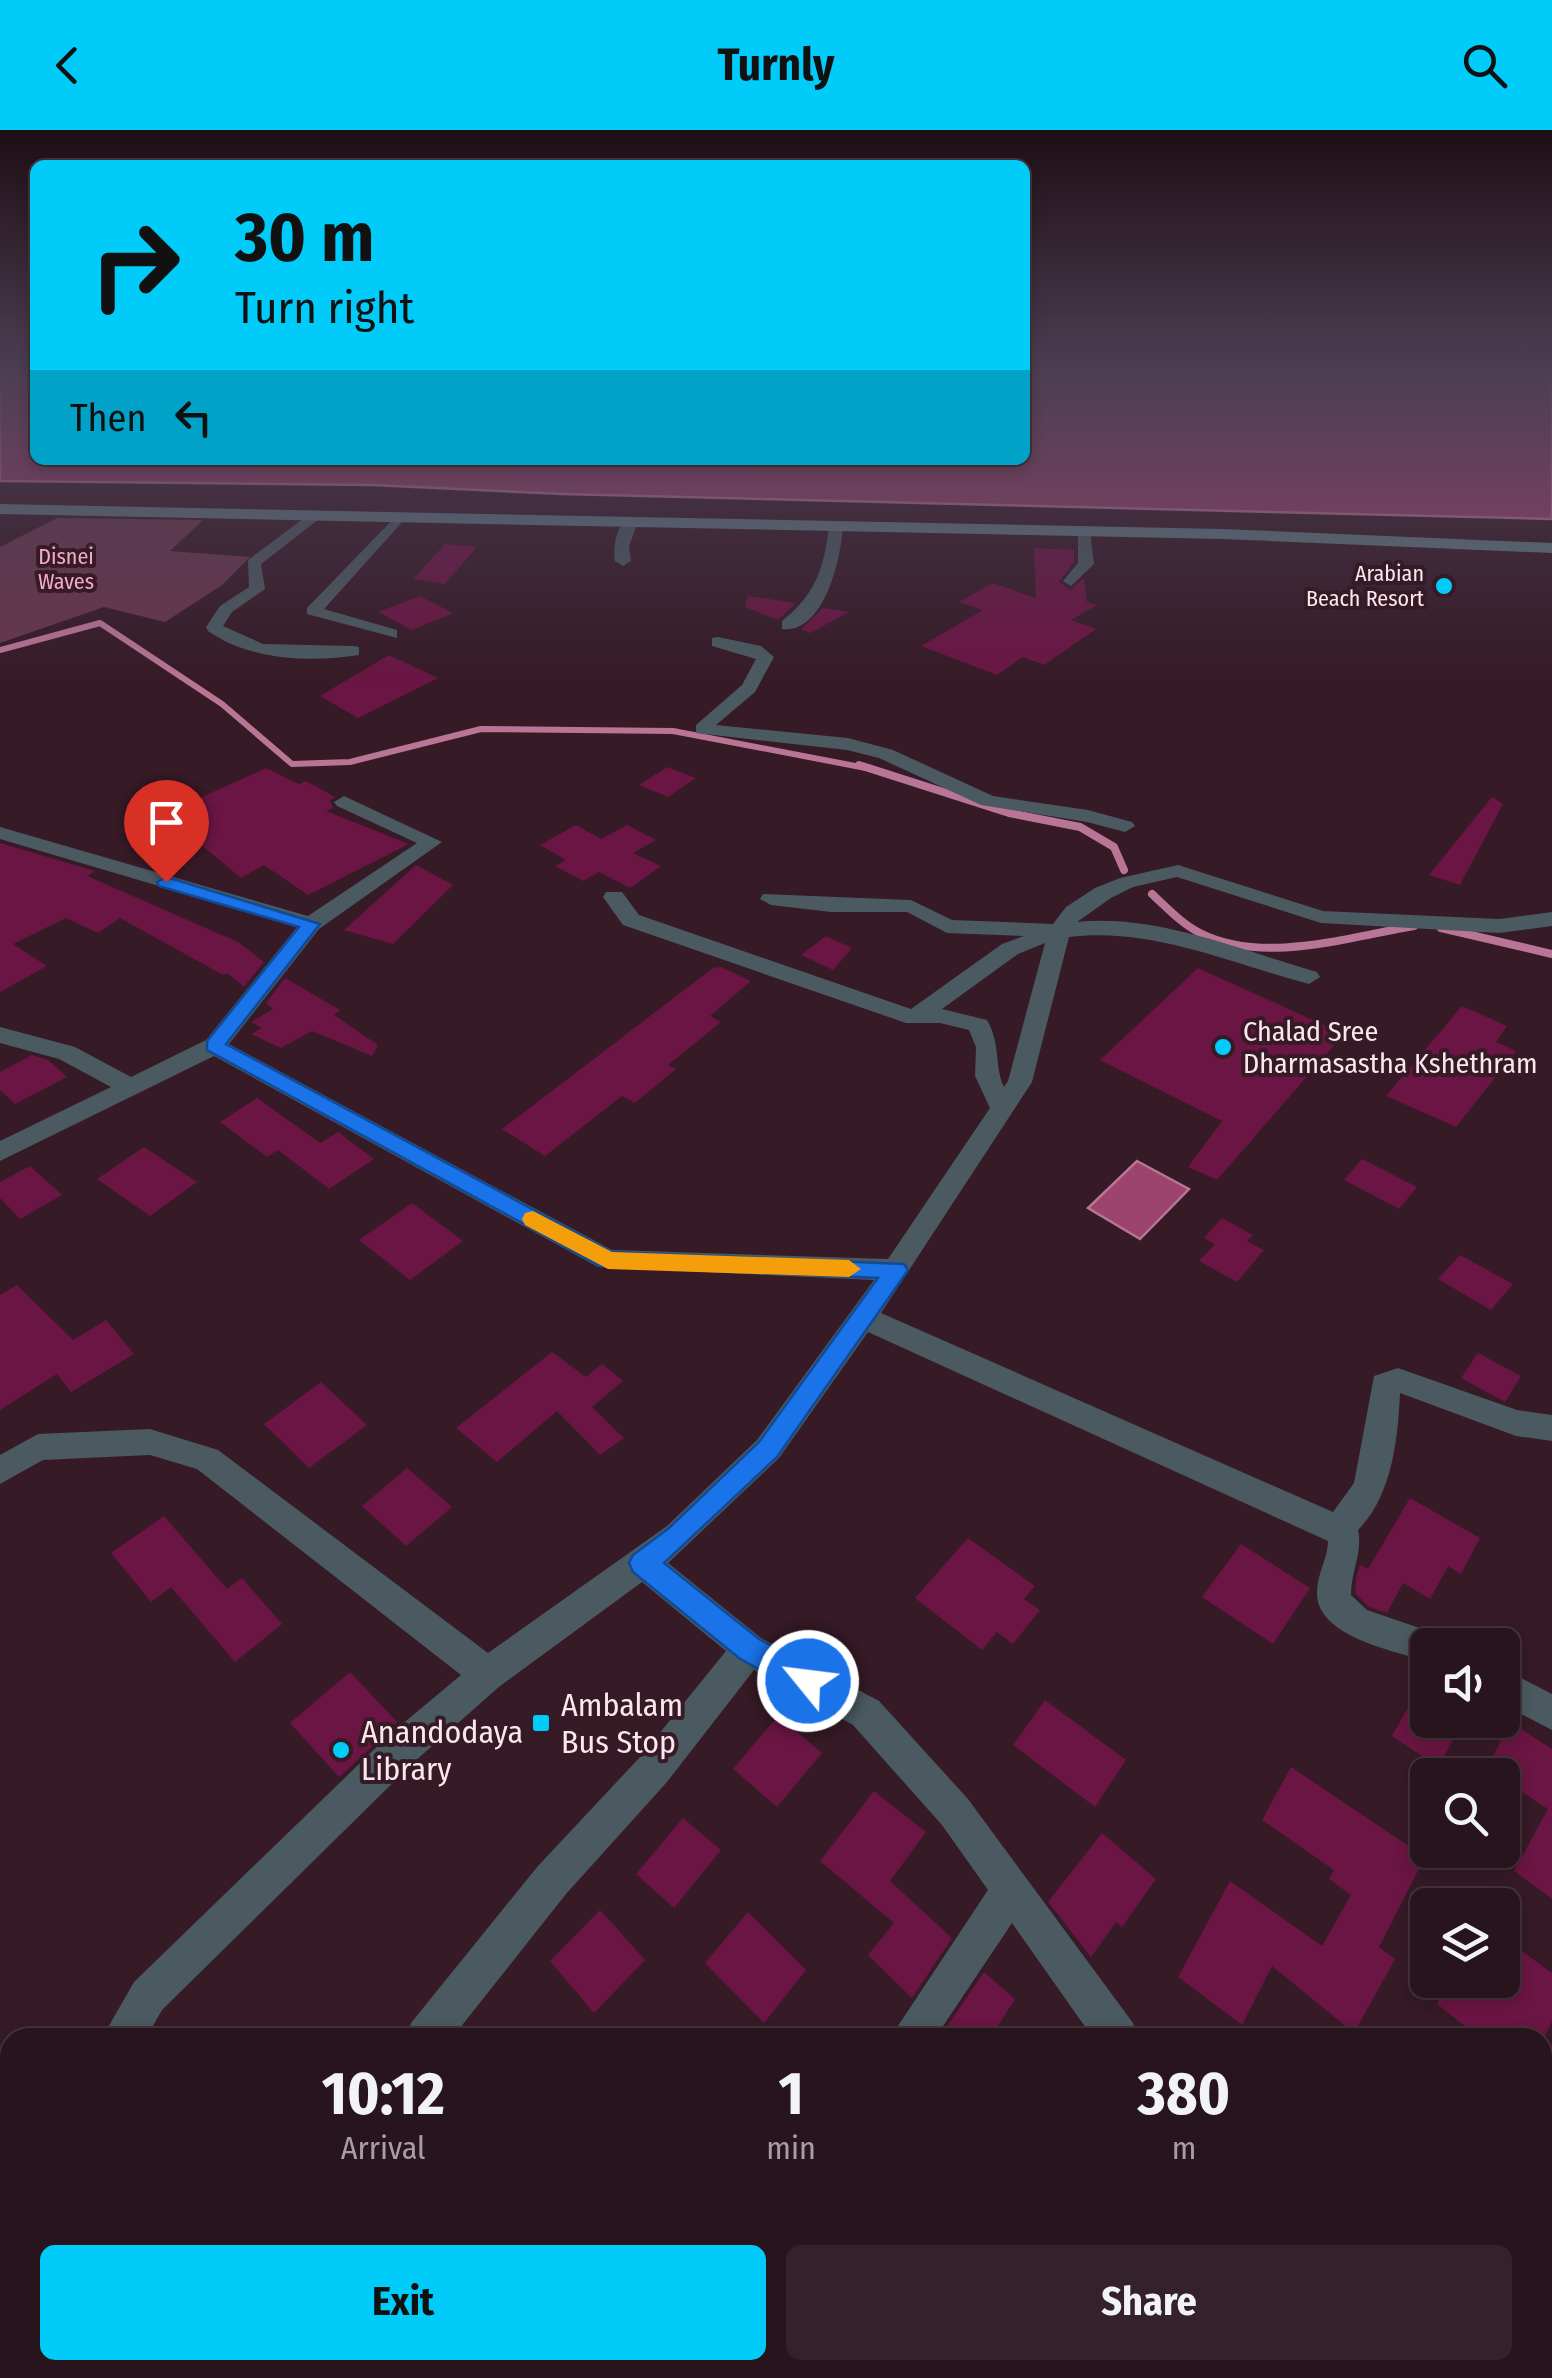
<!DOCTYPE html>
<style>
:root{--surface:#28141c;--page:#342129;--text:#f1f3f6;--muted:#a59ea3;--line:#44333b;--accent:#01cbf9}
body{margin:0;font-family:"Fira Sans Condensed",sans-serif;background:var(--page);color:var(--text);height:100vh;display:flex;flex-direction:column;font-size:38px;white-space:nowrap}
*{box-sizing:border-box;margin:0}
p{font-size:32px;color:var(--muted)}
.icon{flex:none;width:55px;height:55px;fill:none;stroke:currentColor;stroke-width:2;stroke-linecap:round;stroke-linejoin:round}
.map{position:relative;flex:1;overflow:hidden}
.panel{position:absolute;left:0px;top:1898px;width:1552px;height:352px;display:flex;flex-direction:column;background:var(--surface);border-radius:30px 30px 0 0;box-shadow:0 5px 15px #0003,0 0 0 2px var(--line)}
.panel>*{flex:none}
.hud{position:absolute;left:30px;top:30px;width:1000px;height:305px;border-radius:15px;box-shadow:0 5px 15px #0003,0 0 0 2px var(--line);background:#01cbf9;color:#111;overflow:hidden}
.fabs{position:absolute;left:1410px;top:1498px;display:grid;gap:20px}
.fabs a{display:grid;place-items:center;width:110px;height:110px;border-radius:15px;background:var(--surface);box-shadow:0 5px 15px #0003,0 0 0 2px var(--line);font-size:50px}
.pin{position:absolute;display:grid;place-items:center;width:85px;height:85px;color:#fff;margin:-102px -42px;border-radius:50% 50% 50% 0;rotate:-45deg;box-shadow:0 0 10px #0007}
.pin .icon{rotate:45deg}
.me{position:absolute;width:110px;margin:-55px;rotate:299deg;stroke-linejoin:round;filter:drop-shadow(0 0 8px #0008)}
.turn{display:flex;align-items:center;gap:35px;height:210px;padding:0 40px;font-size:45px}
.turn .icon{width:130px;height:130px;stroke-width:2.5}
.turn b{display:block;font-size:70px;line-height:85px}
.then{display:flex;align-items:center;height:95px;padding:0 40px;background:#0003;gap:20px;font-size:38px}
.eta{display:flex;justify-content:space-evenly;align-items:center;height:170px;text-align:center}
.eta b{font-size:60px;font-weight:700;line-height:70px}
.cta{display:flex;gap:20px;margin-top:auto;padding:20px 40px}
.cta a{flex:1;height:115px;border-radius:15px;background:var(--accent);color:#111;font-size:40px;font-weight:700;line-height:115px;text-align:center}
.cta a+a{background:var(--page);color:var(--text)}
header{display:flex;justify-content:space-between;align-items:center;height:130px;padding:0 40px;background:var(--accent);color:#111;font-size:45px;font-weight:700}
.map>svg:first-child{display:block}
.green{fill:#68364d}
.water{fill:#9c446e;stroke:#b97595;stroke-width:2.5}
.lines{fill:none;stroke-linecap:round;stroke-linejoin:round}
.stream-far1{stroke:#b97595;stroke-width:6}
.stream{stroke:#b97595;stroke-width:8}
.building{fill:#6a1543}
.street{fill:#4a5a60;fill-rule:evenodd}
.secondary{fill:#5f7982;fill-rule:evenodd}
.route{fill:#1a73e8;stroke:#114b97;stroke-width:2.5}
.slow{fill:#f59e0b}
.poi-dot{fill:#01cbf9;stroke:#361a26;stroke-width:4}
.labels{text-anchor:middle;stroke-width:8;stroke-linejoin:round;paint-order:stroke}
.far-park-label{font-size:22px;fill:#f3aac9;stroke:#361a26}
.far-poi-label{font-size:22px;fill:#fce7ef;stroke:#361a26;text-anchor:end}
.poi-label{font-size:28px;fill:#fce7ef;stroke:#361a26;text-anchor:start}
.near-poi-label{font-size:32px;fill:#fce7ef;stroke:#361a26;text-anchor:start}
</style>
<header><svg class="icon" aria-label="back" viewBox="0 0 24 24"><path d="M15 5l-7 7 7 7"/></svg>Turnly<svg class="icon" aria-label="search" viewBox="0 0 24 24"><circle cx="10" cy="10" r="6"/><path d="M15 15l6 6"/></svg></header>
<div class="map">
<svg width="1552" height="2248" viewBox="0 0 1552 2248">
<rect width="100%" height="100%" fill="#361a26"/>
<path class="green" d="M57,388l146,2 -33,31 80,6 -28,28 -57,37 -61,-15 -104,36v-96z"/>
<g class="water">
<path d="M0,238h35v92h990v-92h527v151l-990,-25 -190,-9 -372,-4z"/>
<path d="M1137,1031l52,28 -49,50 -52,-31z"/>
</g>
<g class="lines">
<path class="stream-far1" d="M0,520l100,-27 122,81 70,60 58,-2 131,-33 192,2 193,37"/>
<g class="stream">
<path d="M859,635l150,48 71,14 34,20 10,23"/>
<path d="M1152,764c15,14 30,30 48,39 63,32 149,4 214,-7"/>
<path d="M1441,798l111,26"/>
</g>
</g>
<g class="building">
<path d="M445,414l32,3 -32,37 -32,-5z"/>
<path d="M1034,418l40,2v12l-15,20 12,8 13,-12 3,24 10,3 -26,15 25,9 -52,36 -21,-8 -26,18 -76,-29 62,-36 -24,-8 33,-19 44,15z"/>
<path d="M420,466l33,17 -41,17 -34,-18z"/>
<path d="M748,466l48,7 -18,17 -33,-13z"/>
<path d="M823,478l26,4 -39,21 -9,-4z"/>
<path d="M389,525l49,23 -80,40 -38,-22z"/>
<path d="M667,637l29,11 -28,19 -29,-12z"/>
<path d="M266,638l33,16 7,-3 29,16 -5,4 3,7 -7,3 83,33 -101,51 -44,-30 -23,13 -77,-64z"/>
<path d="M1492,667l11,7 -43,81 -31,-10z"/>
<path d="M576,695l25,14 26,-14 29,15 -23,13 28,13 -31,22 -31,-16 -16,9 -28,-15 11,-6 -26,-15z"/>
<path d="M0,713l95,28 -8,5 151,66 26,20 -20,25 -17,-14 -4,2 -103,-57 -22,15 -32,-15 -53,26 34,22 -47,26z"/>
<path d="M416,735l37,20 -60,59 -49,-14z"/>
<path d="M826,806l26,12 -19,22 -32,-15z"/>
<path d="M721,837l30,14 -41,35 11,6 -53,43 8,4 -41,34 -13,-7 -77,60 -43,-27 211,-161z"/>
<path d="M1198,838l146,66 -127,146 -29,-13 34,-46 -122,-61z"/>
<path d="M285,848l55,32 -6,5 44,30 -6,11 -60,-25 -31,17 -30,-14 11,-6 -11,-6 22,-13 -7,-6z"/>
<path d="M1462,876l45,20 -11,16 20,9 -60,76 -70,-31z"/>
<path d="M32,925l16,5 19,17 -52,27 -15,-14v-18z"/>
<path d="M257,968l63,45 18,-11 36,27 -45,30 -51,-39 -11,7 -47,-35z"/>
<path d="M144,1017l53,35 -47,34 -53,-37z"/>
<path d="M1362,1029l55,28 -18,22 -55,-29z"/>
<path d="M30,1036l32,29 -42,24 -20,-21v-16z"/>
<path d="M412,1073l51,38 -53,39 -51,-40z"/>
<path d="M1222,1088l31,17 -6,6 17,9 -27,32 -38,-21 16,-17 -11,-6z"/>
<path d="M1460,1125l53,29 -22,26 -53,-31z"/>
<path d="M17,1155l56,55 33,-20 28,34 -63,38 -14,-18 -57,36v-115z"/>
<path d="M552,1222l34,25 16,-13 21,17 -31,26 32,31 -24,17 -43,-44 -60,51 -41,-34z"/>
<path d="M1478,1223l43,23 -16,26 -44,-24z"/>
<path d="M321,1252l46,43 -58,43 -45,-44z"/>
<path d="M407,1338l45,39 -46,39 -44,-40z"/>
<path d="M1410,1368l70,40 -19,36 -13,-8 -18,33 -27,-16 -16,30 -18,-6 -14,-14 1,-15 4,-13 8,4z"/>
<path d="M164,1386l63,73 15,-11 40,46 -47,38 -64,-75 -20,15 -40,-49z"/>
<path d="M968,1408l67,48 -11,13 16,11 -27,34 -16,-12 -15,18 -67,-52z"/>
<path d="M1241,1414l69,44 -37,56 -71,-47z"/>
<path d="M350,1542l48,51 -59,54 -49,-54z"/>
<path d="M1045,1570l81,60 -31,47 -82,-62z"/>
<path d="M1410,1574l18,11v5h7l21,14 -18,33 -46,-31z"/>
<path d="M778,1586l44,37 -45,54 -44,-38z"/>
<path d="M1510,1592l42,27v150l-38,-28 34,-62 -46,-30v-4l-15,-6z"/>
<path d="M1291,1637l134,90 -46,90 16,12 -41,74 -82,-67 -30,59 -64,-48 52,-96 92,65 29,-51 -22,-16 5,-9 -72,-50z"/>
<path d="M874,1661l52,41 -36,49 62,57 -40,60 -44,-43 26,-32 -74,-62z"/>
<path d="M683,1688l38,32 -47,58 -38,-34z"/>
<path d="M1102,1703l54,46 -34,48 -6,-5 -25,35 -43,-55z"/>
<path d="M600,1780l45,50 -51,53 -44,-52z"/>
<path d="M748,1782l58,58 -42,53 -59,-60z"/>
<path d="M1502,1807l50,36v48l-8,17h-64l-43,-34 13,-24h52z"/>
<path d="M984,1842l31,27 -25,39h-39l-7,-7z"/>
</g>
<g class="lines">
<g class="street">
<path d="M311,383l12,3 -62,48 4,25 -33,23 -9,14 40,18 90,2 6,1v8c-48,8 -110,5 -151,-24l-2,-4 14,-21 29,-19 -1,-27z"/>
<path d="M399,383l5,1v6l-80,89 73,21v8l-90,-24v-6z"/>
<path d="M631,388l7,4 -9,24 2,15 -8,5 -8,-5c-2,-15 1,-37 16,-43z"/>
<path d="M836,392l7,4c-2,31 -18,108 -61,103v-8c34,-27 42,-53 47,-95z"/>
<path d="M1078,398l12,3 4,33 -23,22 -8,-5 15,-18z"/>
<path d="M718,507l43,9 13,11 -19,35 -39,33 132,13 45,12 100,46 95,14 44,12 3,4 -10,6 -38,-10 -106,-17 -102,-47 -32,-8 -151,-17v-8l46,-40 14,-26 -44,-13v-8z"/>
<path d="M344,666l98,46 -123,87 -90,115 383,206 276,9 102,-151 -15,-32 1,-29 -7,-17 -29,-7h-34l-283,-98 -20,-28 3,-5h16l17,23 272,94 91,-65 22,-8 -77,-3 -40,-21h-76l-60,-7 -11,-6 3,-5 148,6 41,20 101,4 13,-17 29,-19 25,-10 58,-13 145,46 176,8 53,-7v14l-53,7 -178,-10 -144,-46 -44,10 -22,11 -34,24c80,-8 163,28 240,50l3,5 -11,7c-80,-21 -157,-57 -240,-47l-37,145 -151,231 452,199 21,-29 20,-107 24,-8 119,42 35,5v26l-36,-5 -116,-43c-2,46 -8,103 -42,137 5,22 -7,41 -7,65l16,15 73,25 5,10h-17v17c-33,-11 -109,-25 -111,-67 -1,-20 11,-36 11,-54l-460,-209 -89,126 -111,105 93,75 118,63 89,98 165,224 5,15h-45l-81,-115 -77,115h-45l98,-148 -46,-65 -89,-100 -99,-55 -87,112 -101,112 -114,144h-46l5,-15 127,-157 103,-110 85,-105 -84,-69 -142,104 -86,76 -252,248 -16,28h-44l32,-56 254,-246 73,-61 -264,-206 -47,-14 -107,5 -43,24v-29l38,-21 112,-5 68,21 270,203 179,-127 90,-86 117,-160 -276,-13 -384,-211 -214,105v-20l111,-54 -52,-28 -59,-16v-16l75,20 56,30 75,-37 91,-113 -297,-88v-12l308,89 109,-73 -80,-37 -3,-4zM1045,813l-37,138 -4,6c-10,-22 -3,-43 -17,-67l-45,-11 76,-55z"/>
<path d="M1502,1538l50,26v36l-50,-26z"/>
<path d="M0,2104l10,2v44l-10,-2z"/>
<path d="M10,2179v52l-10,4v-52z"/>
<path d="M92,2240h51l-3,8h-52z"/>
<path d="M1387,2240h51l4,8h-52z"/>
</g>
<path class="secondary" d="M0,374l1223,25 329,14v10l-329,-14 -1223,-25z"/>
</g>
<linearGradient id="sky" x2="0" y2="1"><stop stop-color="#1e0e15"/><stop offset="0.43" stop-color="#4c3e52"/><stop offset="1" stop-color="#4c3e52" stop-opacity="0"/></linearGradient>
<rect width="1552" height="553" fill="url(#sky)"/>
<path class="route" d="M166,747l154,47 -94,120 386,208 292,12 4,6 -4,6 -127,181 -113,106 95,76 59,32 4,10 -4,10 -10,4 -11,-4 -58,-33 -106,-86 -4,-9 4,-8 36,-27 90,-86 119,-164 -278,-12 -393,-216v-9l92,-114 -140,-41 -2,-4z"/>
<path class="slow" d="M533,1081l79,41 237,8 12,9 -12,8 -241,-8 -83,-44 -3,-6 3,-6z"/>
<g class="poi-dot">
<circle cx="1444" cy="456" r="10"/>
<circle cx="1223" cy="917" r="10"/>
<rect x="531" y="1583" width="20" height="20" rx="5"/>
<circle cx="341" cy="1620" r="10"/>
</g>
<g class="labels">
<g class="far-park-label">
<text x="66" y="434">Disnei<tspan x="66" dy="25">Waves</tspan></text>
</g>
<g class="far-poi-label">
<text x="1424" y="451">Arabian<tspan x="1424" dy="25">Beach Resort</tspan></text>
</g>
<g class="poi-label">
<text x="1243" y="911">Chalad Sree<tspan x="1243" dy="32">Dharmasastha Kshethram</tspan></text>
</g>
<g class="near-poi-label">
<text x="561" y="1586">Ambalam<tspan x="561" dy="37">Bus Stop</tspan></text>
<text x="361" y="1613">Anandodaya<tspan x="361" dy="37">Library</tspan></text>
</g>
</g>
</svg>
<div class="fabs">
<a><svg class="icon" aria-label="sound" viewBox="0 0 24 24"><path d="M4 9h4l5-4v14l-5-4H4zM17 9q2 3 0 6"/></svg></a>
<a><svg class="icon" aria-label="search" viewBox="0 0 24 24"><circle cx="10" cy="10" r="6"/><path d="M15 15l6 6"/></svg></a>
<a><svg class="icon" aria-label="layers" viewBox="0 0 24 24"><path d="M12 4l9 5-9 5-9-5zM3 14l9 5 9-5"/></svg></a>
</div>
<div class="pin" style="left:166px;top:752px;background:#d93025"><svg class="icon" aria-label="arrive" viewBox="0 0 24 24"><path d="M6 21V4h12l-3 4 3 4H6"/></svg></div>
<svg class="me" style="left:808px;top:1551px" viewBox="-20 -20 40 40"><circle r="17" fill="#1a73e8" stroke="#fff" stroke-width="3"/><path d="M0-11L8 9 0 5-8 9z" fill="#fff"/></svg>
<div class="hud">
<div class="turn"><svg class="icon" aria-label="right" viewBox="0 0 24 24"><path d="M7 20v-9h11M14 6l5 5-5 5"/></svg><div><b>30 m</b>Turn right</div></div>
<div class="then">Then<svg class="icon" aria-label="left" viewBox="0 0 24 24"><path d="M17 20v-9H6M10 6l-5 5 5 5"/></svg></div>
</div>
<section class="panel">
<div class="eta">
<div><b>10:12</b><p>Arrival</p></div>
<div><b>1</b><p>min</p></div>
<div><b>380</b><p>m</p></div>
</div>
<div class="cta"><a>Exit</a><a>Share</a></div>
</section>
</div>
